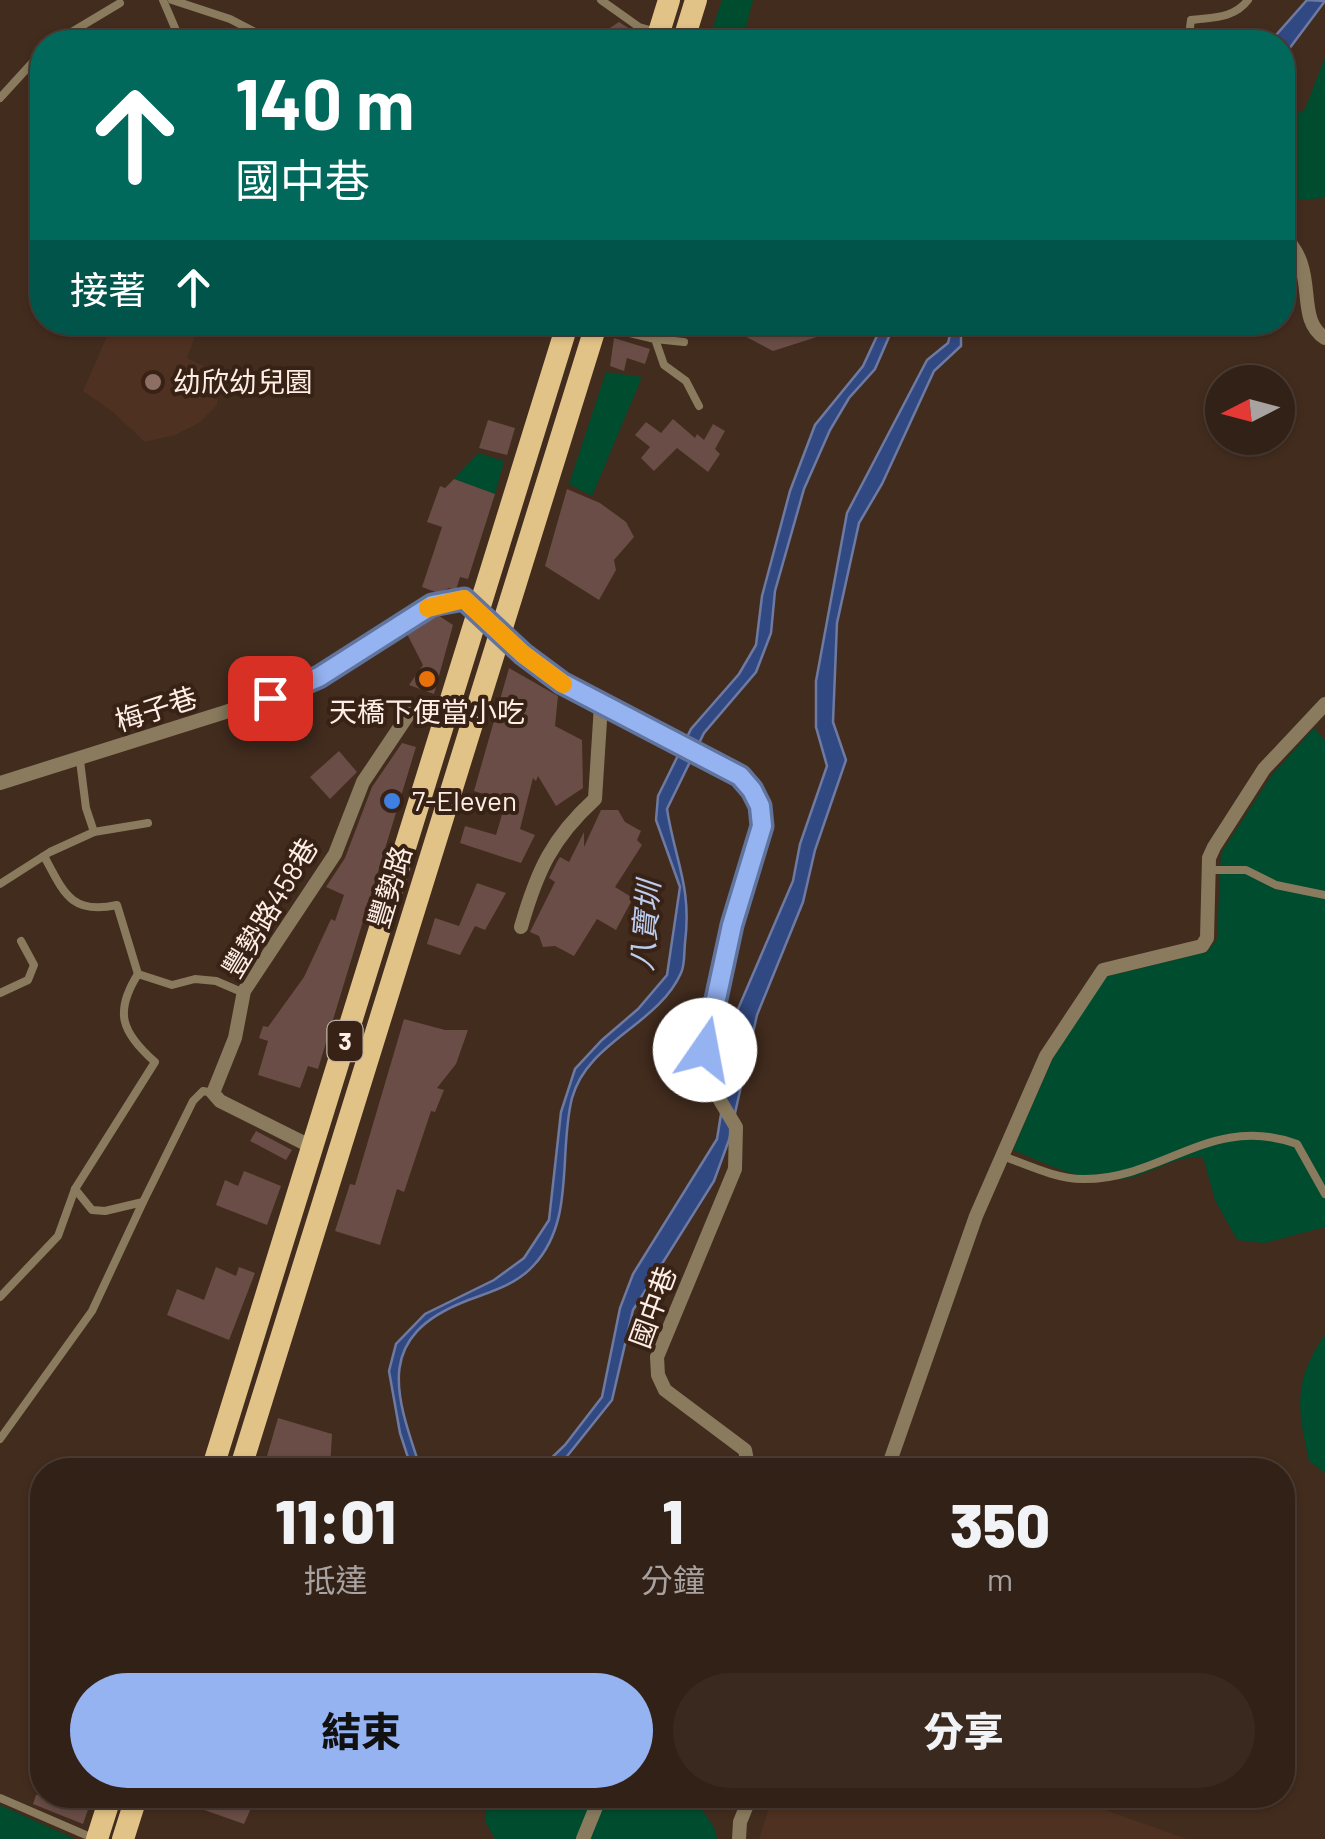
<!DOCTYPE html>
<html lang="zh-TW">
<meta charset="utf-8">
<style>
:root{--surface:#322116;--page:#3a291f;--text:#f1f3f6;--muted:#a8a3a1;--line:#4d3e35;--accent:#95b2f1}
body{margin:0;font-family:Barlow,"Noto Sans TC",sans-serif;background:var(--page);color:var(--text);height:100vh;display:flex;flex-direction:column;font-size:38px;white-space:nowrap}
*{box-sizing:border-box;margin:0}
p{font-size:32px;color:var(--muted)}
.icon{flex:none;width:55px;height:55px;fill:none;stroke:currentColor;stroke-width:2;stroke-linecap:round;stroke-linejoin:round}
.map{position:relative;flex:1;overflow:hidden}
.panel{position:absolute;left:30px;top:1458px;width:1265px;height:350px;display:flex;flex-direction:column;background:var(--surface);border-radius:40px;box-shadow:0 2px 8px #0004,0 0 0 2px var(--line)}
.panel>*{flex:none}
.top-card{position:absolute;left:30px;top:30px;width:1265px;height:305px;border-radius:40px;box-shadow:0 2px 8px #0004,0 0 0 2px var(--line);background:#00695c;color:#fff;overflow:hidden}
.needle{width:65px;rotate:264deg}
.tools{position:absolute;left:1205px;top:365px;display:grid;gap:20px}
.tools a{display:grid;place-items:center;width:90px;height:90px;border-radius:50%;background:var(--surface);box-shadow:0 2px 8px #0004,0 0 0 2px var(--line);font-size:50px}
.pin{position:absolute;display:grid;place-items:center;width:85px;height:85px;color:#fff;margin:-42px;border-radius:20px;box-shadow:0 5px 15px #0006}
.me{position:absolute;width:110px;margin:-55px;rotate:12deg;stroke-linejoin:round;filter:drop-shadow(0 0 8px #0008)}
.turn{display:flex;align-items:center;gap:35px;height:210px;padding:0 40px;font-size:45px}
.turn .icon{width:130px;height:130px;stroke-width:2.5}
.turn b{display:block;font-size:70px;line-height:85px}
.then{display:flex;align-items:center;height:95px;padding:0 40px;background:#0003;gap:20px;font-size:38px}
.eta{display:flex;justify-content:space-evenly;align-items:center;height:170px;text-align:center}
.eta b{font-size:60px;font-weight:800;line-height:70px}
.primary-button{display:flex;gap:20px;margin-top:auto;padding:20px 40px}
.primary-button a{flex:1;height:115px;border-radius:60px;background:var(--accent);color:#111;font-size:40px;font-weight:800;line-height:115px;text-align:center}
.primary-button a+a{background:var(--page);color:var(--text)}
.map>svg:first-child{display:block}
.built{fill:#4e3120}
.green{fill:#004c2f}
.water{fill:#314983;stroke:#6e7aa1;stroke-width:2.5}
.building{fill:#694d46}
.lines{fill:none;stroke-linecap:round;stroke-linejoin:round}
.lane{stroke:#8a7b5e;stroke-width:8}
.street{stroke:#8a7b5e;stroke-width:14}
.primary{stroke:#e2c387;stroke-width:22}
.route-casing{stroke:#61749d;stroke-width:25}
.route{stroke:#95b2f1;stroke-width:18}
.slow{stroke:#f59e0b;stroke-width:18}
.education-dot{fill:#8d6e63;stroke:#382215;stroke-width:4}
.food-dot{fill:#e8710a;stroke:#382215;stroke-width:4}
.shop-dot{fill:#3f7fe0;stroke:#382215;stroke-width:4}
.labels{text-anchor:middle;stroke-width:8;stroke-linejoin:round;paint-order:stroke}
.shield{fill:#382215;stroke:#c3b1a7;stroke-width:2.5}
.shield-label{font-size:25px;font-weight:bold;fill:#feeee6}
.poi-label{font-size:28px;fill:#feeee6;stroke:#382215;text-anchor:start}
.street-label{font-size:28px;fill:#feeee6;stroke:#382215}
.water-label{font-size:30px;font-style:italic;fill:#bbccef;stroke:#382215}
</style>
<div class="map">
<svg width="1325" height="1839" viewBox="0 0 1325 1839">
<rect width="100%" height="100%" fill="#422c1e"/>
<g class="built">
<path d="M113,323h69l14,11 -9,24 33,16 -3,31 -18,18 -24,12 -30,7 -32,-30 -30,-21z"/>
<path d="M773,1795h321l-3,10 96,34h-428z"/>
</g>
<g class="green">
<path d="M722,0h31l-11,42h-34z"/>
<path d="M1325,57v141l-42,3v-79l22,-13z"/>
<path d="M606,372l36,5 -50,119 -23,-12z"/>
<path d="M478,453l26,8 -9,33 -41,-15z"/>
<path d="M1314,728l11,12v487l-61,16 -27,-3 -22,-40 -12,-43c-33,-2 -58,23 -91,23 -32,1 -70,-18 -99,-30l39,-90 53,-83 102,-25 10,-13 4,-86 50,-77z"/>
<path d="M1325,1334v139l-16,-12c-12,-54 -16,-79 16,-127z"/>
<path d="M484,1795h157l59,12 14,20 3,12h-222l-9,-16z"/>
<path d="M0,1805l73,33v1h-73z"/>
</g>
<g class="water">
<path d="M1307,0l18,1 -42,56 -1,-15h-12z"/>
<path d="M883,323h12l-20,46 -26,29 -19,32 -26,59 -29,102 -4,42 -15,39 -52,61 -37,76c8,52 25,77 18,134 -1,9 0,22 -4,30 -23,52 -93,68 -109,125 -14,55 4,123 -39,168 -17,19 -44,26 -67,35 -92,36 -71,92 -45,169h-9l-12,-37 -11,-62 7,-27 29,-30 69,-34 30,-22 25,-38 12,-108 14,-43 27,-29 36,-31 29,-34 13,-88 -24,-67 2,-24 33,-67 48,-55 17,-29 6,-49 28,-105 25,-66 48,-59z"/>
<path d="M953,323h8v23l-27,25 -52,113 -23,39 -22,100 -4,99 13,38 -31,90 -12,52 -46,113 -28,125 -15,41 -81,129 -21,90 -56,70h-17l26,-25 37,-48 18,-89 13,-34 84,-135 21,-130 55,-128 7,-37 27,-78 -11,-39v-46l31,-168 80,-153 21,-17z"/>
</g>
<g class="building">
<path d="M619,22l20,13 -3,7h-48z"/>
<path d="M718,322h128l-23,13 -50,16z"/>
<path d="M614,338l36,11 -5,15 -18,-6 -3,13 -14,-5z"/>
<path d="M673,419l22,19 2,-4 7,6 9,-16 12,7 -10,18 5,5 -12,18 -31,-24 -23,23 -13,-13 9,-11 -15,-12 11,-13 15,11z"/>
<path d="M488,420l27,8 -8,27 -28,-7z"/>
<path d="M454,479l41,15 -27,85 -8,-2 -4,13 -7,-2 -11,5 -16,-6 20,-60 -15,-5 13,-36 5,2z"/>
<path d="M567,489l33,14 26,19 8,15 -20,23 2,10 -17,30 -54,-34z"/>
<path d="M438,615l15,10 -19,69 -25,-9 14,-20 -16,-31z"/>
<path d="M509,668l49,28 -3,30 27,14 1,48 -27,18 -18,-30 -2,5 -3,-3 -13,51 15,6 -14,28 -61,-20 5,-17 31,9 10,-34 -32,-10z"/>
<path d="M402,743l14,4 -98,322 -10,-3 -8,22 -42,-13 10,-34 -9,-3 4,-12 5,1 36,-50 27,-58 4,2 9,-26 -18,-8 19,-29 27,-71z"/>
<path d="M339,751l18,21 -27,27 -20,-22z"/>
<path d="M601,810h17l7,12 16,9 -4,9 5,5 -27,42 18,11 -17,32 -19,-11 -23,37 -19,-10 -12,1 -4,-11 -9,-4 25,-50 -6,-4 8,-16 3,-5 9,5 15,-30v15z"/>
<path d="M477,883l29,10 -21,37 -10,-4 -15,29 -33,-11 8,-26 24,8z"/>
<path d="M404,1019l41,11h23l-12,34 -19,24 7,2 -9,22 -4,-1 -27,81 -7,-3 -17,56 -45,-14 15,-47 5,1z"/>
<path d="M256,1131l36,19 -6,10 -36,-19z"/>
<path d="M244,1171l37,15 -14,39 -51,-20 9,-25 13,6z"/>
<path d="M216,1267l20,9 3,-9 16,6 -26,67 -62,-25 10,-26 27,11z"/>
<path d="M278,1418l54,16 -2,36h-67z"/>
<path d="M36,1795h45l11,3 -9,26 -50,-20z"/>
<path d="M162,1795h95l-13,29z"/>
</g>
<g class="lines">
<g class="lane">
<path d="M163,0l15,35 -3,7"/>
<path d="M172,0l58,19 44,23"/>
<path d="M601,0l38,27 18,5"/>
<path d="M55,42l65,-39"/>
<path d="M1188,42l3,-22c21,-3 43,-1 57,-20"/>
<path d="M0,98l42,-46"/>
<path d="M600,326l55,13 9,26 22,16 13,25"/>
<path d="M108,331l2,-9"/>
<path d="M655,339l29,3"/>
<path d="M80,761l6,47 8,24 54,-9"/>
<path d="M44,856c20,37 27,59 73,49l21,69 34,11 23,-6 21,2 28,12"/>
<path d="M1209,870h37l30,15 49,10"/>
<path d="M0,884l50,-32 44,-20"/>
<path d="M0,993l28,-13 6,-15 -13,-24"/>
<path d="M1003,1156c24,9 56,24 82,23 78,0 127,-66 212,-35l28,50"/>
<path d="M75,1189l17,21 13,1 38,-9 50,-101 10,-10 10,2"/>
<path d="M0,1297l58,-61 17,-47 80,-127c-34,-30 -41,-50 -17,-88"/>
<path d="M0,1439l92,-128 51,-109"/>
<path d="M0,1798l95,41"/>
</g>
<g class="street">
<path d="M1282,235c39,34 11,83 43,103"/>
<path d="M0,783l270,-85 49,-21 113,-72 32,-6 59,56 39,28 177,93 13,14 8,15 2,21 -30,99 -27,125 4,32 27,45 -1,42 -78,188 1,18 7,15 80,60 4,20"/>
<path d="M521,927c16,-56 31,-89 74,-128l6,-94"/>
<path d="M312,1147l-92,-46 -7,-8 22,-55 9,-47 91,-137 28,-72 49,-73 14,-2 21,5"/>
<path d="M887,1470l89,-254 70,-160 57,-86 99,-24 5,-8 2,-80 5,-11 50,-78 61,-65"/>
<path d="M583,1839l15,-37"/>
<path d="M739,1839l1,-17 11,-27"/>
</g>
<g class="primary">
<path d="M656,42l13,-42"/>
<path d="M683,42l13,-42"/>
<path d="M212,1470l356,-1148"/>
<path d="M240,1470l357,-1148"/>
<path d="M97,1839l14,-44"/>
<path d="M123,1839l14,-44"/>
</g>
</g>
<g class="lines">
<g class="route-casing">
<path id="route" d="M270,698l49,-21 113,-72 32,-6 59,55 39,29 178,93 12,14 8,16 2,20 -30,99 -27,125"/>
</g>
<use href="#route" class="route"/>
<path class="slow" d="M428,608l36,-9 59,55 40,30"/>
</g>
<circle class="education-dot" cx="153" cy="382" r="10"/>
<circle class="food-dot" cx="427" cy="679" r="10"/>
<circle class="shop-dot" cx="392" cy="801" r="10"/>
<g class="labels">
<rect class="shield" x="327.5" y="1021" width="35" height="40" rx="8"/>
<g class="shield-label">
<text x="345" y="1050">3</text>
</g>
<g class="poi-label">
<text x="173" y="392">幼欣幼兒園</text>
<text x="427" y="722" text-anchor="middle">天橋下便當小吃</text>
<text x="412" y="811">7-Eleven</text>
</g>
<g class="street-label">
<text transform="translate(156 709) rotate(-18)" y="10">梅子巷</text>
<text transform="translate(390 887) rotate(-73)" y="10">豐勢路</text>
<text transform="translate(270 908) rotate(-59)" y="10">豐勢路458巷</text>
<text transform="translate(653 1307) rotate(-70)" y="10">國中巷</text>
</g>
<g class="water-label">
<text transform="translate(646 926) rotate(-85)" y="10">八寶圳</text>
</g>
</g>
</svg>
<div class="tools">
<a><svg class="needle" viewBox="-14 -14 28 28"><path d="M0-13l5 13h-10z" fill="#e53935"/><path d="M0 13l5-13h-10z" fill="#a8a3a1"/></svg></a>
</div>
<div class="pin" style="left:270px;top:698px;background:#d93025"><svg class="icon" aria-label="arrive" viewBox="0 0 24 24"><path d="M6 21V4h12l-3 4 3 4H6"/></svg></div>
<svg class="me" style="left:705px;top:1050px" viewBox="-20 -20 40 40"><circle r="19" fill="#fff"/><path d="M0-13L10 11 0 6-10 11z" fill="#95b2f1"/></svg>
<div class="top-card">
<div class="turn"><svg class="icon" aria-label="ahead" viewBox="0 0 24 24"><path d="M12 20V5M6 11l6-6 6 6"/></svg><div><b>140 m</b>國中巷</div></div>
<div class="then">接著<svg class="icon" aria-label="ahead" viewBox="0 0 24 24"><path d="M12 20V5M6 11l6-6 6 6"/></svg></div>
</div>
<section class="panel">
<div class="eta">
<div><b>11:01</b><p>抵達</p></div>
<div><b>1</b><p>分鐘</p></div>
<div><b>350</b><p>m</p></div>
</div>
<div class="primary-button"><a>結束</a><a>分享</a></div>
</section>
</div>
